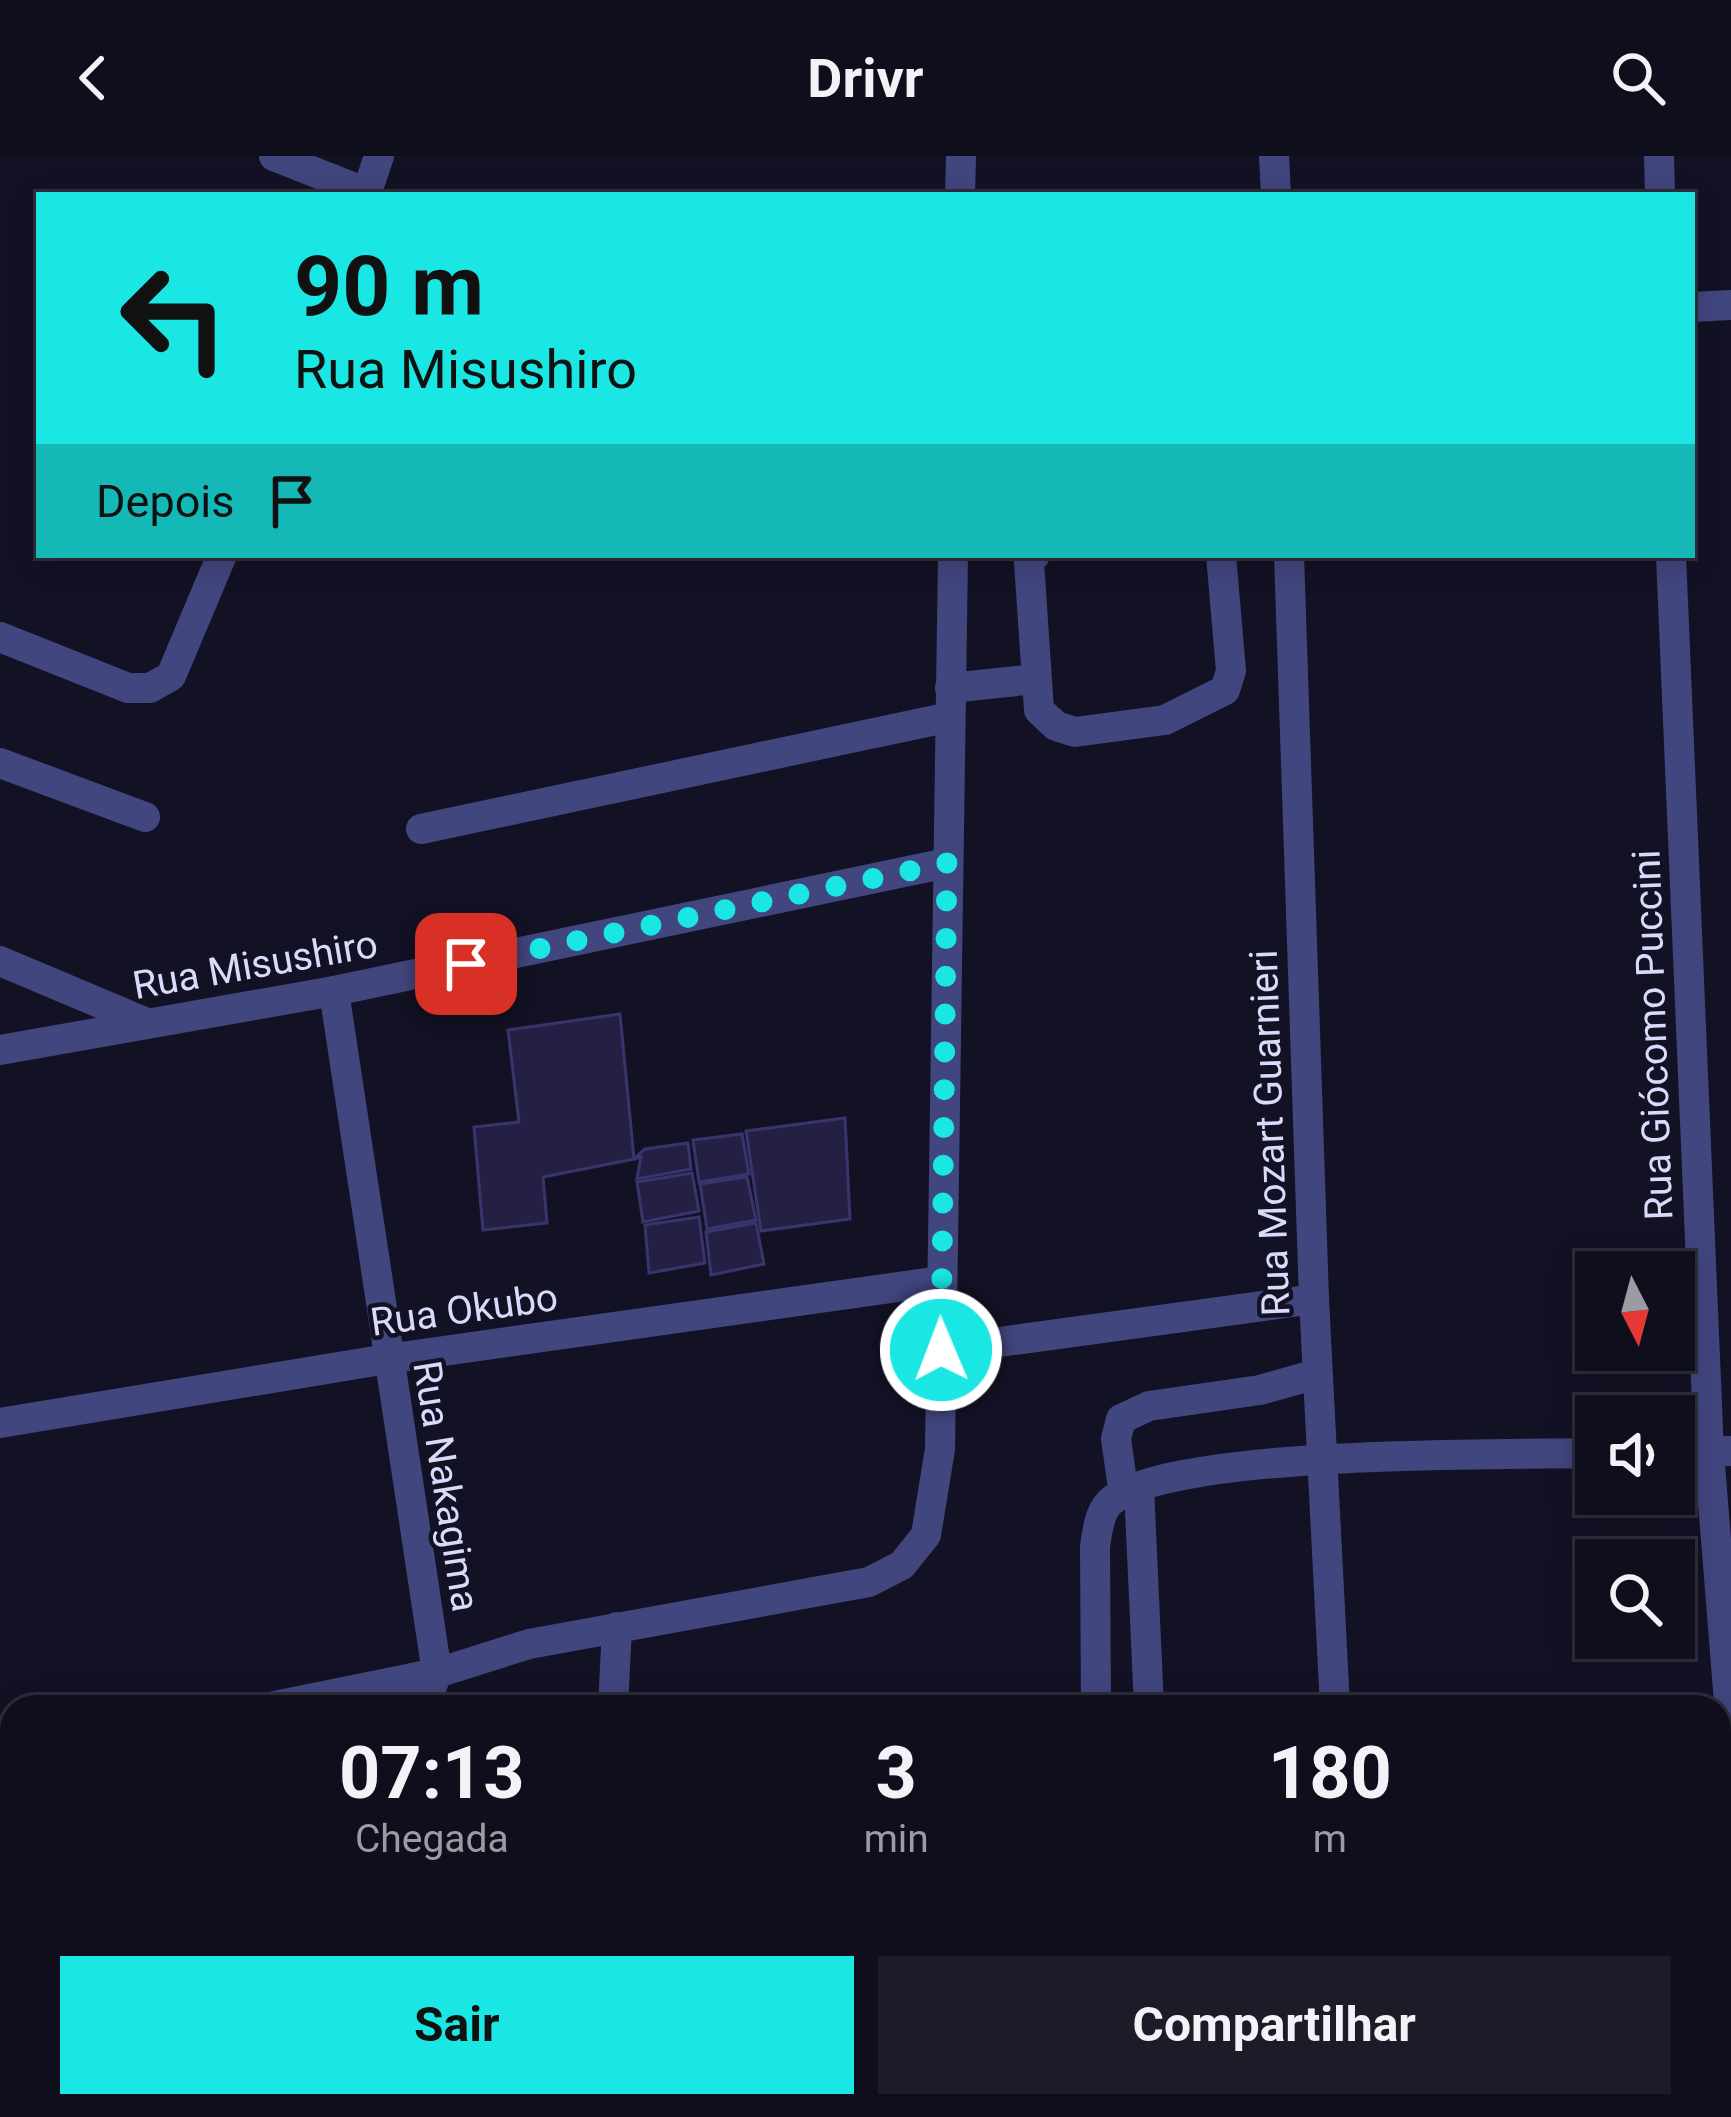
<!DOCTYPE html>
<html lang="pt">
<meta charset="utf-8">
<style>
:root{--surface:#0e0e1c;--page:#1c1c29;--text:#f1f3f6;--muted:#9b9ca3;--line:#2e2e3b;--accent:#1ae6e4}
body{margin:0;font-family:Roboto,sans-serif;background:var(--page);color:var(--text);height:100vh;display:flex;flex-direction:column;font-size:45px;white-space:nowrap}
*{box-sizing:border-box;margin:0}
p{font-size:39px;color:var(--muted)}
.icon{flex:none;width:66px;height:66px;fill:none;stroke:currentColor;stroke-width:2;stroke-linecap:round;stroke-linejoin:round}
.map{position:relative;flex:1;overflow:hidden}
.side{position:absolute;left:0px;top:1539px;width:1731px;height:423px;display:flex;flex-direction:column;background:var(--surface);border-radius:36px 36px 0 0;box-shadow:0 6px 30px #0003,0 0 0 3px var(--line)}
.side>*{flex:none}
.hud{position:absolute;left:36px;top:36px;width:1659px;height:366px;border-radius:0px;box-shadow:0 6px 30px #0003,0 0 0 3px var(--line);background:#1ae6e4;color:#111;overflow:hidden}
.needle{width:78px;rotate:174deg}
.fabs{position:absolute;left:1575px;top:1095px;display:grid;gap:24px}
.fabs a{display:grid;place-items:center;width:120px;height:120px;border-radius:0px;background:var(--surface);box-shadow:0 6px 30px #0003,0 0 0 3px var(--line);font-size:60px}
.pin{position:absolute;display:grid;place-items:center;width:102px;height:102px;color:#fff;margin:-51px;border-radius:24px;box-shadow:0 6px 18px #0006}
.me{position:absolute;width:132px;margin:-66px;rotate:359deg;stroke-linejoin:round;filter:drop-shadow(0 0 9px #0008)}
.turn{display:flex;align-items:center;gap:42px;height:252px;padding:0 60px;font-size:54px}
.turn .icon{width:156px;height:156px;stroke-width:2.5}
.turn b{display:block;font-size:84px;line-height:102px}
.then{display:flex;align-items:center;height:114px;padding:0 60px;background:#0003;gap:24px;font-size:45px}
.eta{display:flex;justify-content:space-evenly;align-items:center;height:204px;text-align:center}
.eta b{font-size:72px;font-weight:700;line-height:84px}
.action{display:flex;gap:24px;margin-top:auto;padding:24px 60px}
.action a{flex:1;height:138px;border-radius:0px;background:var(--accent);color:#111;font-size:48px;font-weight:700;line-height:138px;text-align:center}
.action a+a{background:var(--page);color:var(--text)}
header{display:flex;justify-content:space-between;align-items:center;height:156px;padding:0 60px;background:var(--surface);font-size:54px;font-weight:700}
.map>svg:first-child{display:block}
.building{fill:#232044;stroke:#3a346d;stroke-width:3}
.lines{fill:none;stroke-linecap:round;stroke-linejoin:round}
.minor{stroke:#42467f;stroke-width:30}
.route{stroke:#1ae6e4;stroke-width:21;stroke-dasharray:0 37.8}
.labels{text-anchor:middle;stroke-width:9;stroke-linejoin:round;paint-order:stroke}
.street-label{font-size:39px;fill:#dadafb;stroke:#131225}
</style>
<header><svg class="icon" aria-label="back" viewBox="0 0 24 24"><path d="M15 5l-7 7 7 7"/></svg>Drivr<svg class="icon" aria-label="search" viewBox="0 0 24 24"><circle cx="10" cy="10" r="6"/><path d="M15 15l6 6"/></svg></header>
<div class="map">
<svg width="1731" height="1961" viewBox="0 0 1731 1961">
<rect width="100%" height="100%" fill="#131225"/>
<g class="building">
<path d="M620,858l14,145 -91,18 4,46 -64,7 -9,-103 45,-5 -11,-92z"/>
<path d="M845,962l5,101 -89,12 -15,-100z"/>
<path d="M742,978l7,40 -50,8 -6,-42z"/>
<path d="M688,987l3,26 -54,10 4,-22 -7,2 11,-10z"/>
<path d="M692,1017l7,38 -56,11 -6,-40z"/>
<path d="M747,1021l9,43 -49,9 -7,-45z"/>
<path d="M699,1061l6,46 -56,10 -4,-48z"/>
<path d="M756,1067l8,41 -53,11 -5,-43z"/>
</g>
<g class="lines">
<g class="minor">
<path d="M274,0l93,37"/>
<path d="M1274,0l2,39"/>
<path d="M1659,0l1,39"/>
<path d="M366,39l13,-39"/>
<path d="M960,39l1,-39"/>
<path d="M1692,151l39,-2"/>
<path d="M1035,399l-6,7 10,148 17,16 19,6 90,-12 60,-30 6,-19 -10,-116"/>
<path d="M1289,399l25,744 21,408"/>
<path d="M1671,399l38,897 22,275"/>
<path d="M0,481l128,51h22l21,-12 51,-121"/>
<path d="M950,532l85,-9"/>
<path d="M0,607l145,54"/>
<path d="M421,673l529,-112"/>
<path d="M0,805l147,62"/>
<path d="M334,835l103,682 -13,34"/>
<path d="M0,894l334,-59 613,-128"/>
<path d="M941,1194l373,-51"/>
<path d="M0,1267l387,-64 554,-78"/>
<path d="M1674,1296l57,-1"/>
<path d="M1139,1331l10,220"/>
<path d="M1124,1339l-8,-56 5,-20 28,-13 111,-16 57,-16"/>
<path d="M270,1551l167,-34 92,-29 340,-62 33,-17 24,-30 14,-86 13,-894"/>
<path d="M613,1551l4,-80"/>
<path d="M1096,1551l-1,-160c2,-14 4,-34 14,-44 53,-54 402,-48 487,-50"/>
<path d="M0,1603l12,-2"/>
<path d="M1719,1772l12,-9"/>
<path d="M1097,1950v11"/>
<path d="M1166,1950v11"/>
<path d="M1354,1950l1,11"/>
<path d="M10,1961l61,-11"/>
<path d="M280,1961l2,-11"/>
<path d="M743,1961v-11"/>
</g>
</g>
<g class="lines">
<path class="route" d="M466,808l481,-101 -6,487"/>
</g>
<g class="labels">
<g class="street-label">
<text transform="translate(255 808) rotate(-10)" y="14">Rua Misushiro</text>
<text transform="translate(1652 879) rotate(-92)" y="14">Rua Giócomo Puccini</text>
<text transform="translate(1269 977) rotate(-92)" y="14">Rua Mozart Guarnieri</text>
<text transform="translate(464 1153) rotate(-8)" y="14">Rua Okubo</text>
<text transform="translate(447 1330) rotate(81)" y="14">Rua Nakagima</text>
</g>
</g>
</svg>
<div class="fabs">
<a><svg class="needle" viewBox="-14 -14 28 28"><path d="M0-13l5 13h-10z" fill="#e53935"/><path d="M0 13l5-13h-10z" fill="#9b9ca3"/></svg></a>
<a><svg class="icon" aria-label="sound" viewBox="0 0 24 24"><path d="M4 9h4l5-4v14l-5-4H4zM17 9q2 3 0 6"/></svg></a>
<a><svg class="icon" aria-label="search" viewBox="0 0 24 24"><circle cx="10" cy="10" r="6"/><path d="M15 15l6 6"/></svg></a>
</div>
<div class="pin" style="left:466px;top:808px;background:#d93025"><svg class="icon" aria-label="arrive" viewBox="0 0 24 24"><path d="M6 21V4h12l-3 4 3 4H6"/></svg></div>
<svg class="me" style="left:941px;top:1194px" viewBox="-20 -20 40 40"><circle r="17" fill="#1ae6e4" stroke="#fff" stroke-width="3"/><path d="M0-11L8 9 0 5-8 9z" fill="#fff"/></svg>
<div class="hud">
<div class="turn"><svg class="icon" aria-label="left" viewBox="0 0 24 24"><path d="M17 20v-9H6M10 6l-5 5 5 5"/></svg><div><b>90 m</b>Rua Misushiro</div></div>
<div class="then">Depois<svg class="icon" aria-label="arrive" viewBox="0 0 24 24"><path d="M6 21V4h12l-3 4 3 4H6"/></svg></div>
</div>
<section class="side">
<div class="eta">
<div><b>07:13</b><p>Chegada</p></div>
<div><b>3</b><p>min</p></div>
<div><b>180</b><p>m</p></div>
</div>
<div class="action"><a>Sair</a><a>Compartilhar</a></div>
</section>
</div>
